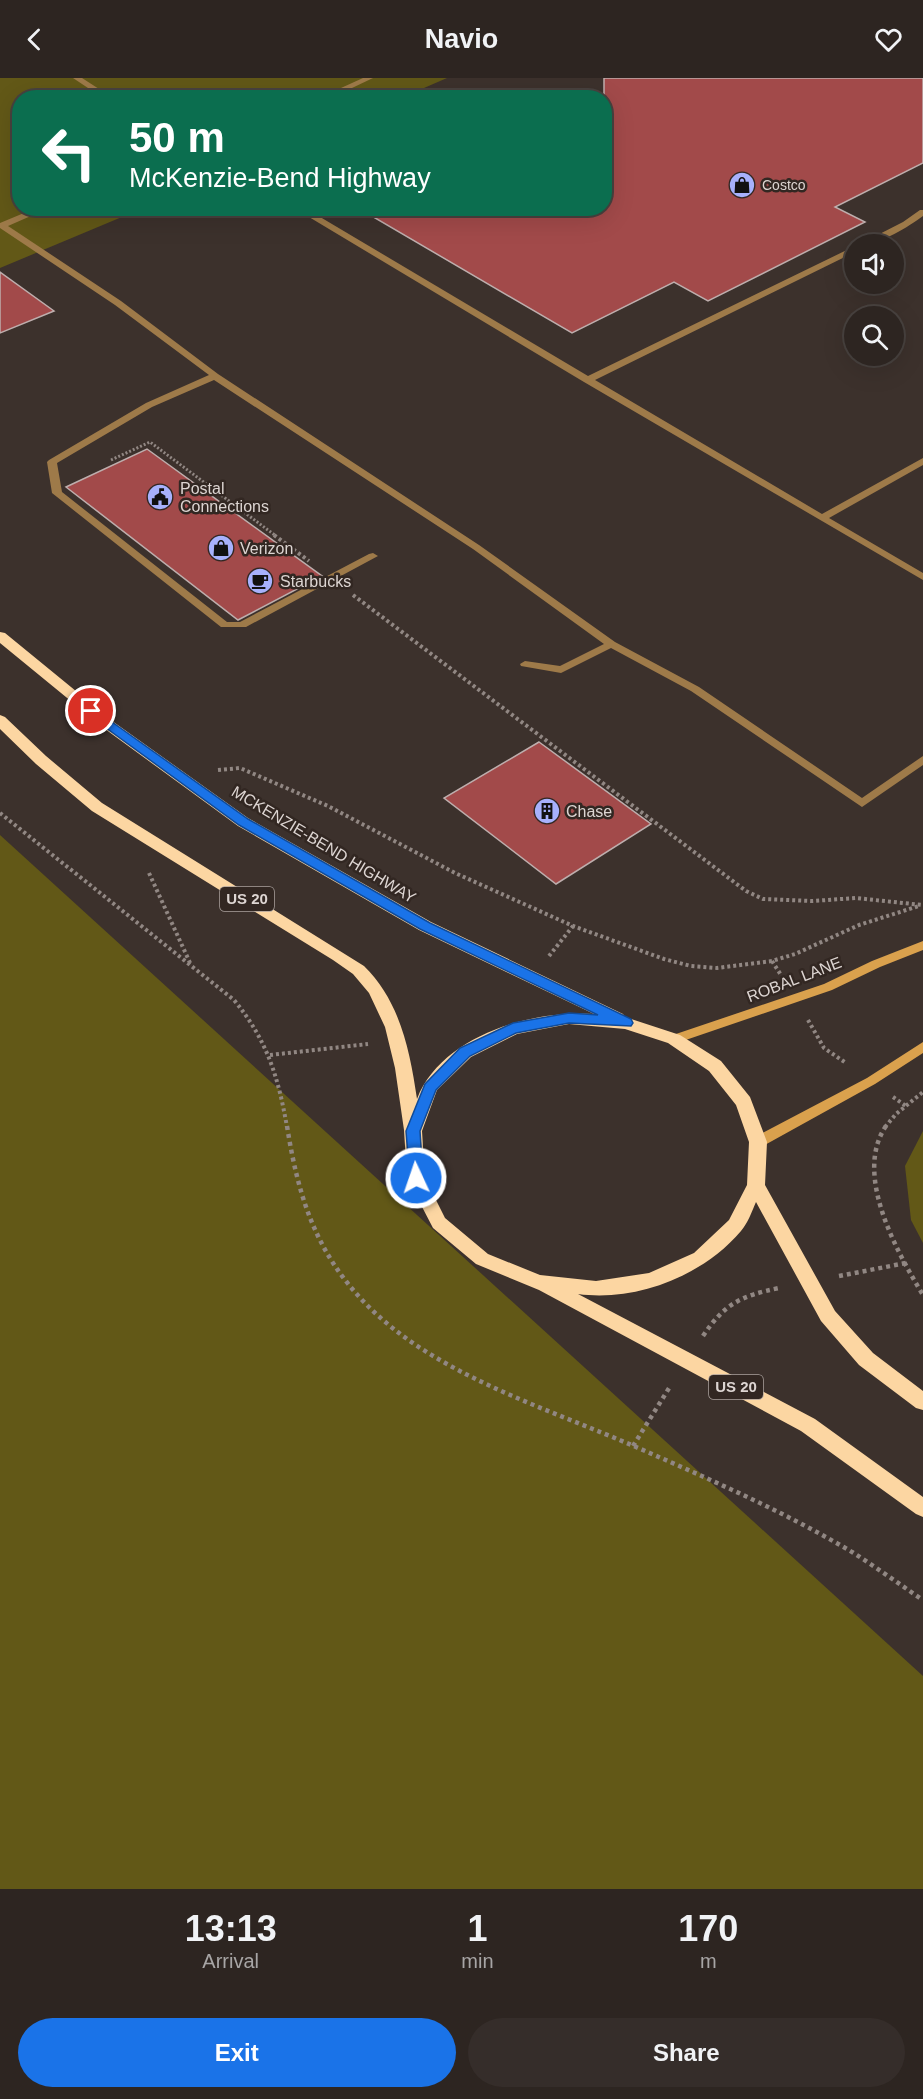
<!DOCTYPE html>
<style>
:root{--surface:#2d2521;--page:#352d2a;--text:#f1f3f6;--muted:#a7a5a5;--line:#48423f;--accent:#1a73e8}
body{margin:0;font-family:Arial,sans-serif;background:var(--page);color:var(--text);height:100vh;display:flex;flex-direction:column;font-size:22px;white-space:nowrap}
*{box-sizing:border-box;margin:0}
p{font-size:20px;color:var(--muted)}
.icon{flex:none;width:33px;height:33px;fill:none;stroke:currentColor;stroke-width:2;stroke-linecap:round;stroke-linejoin:round}
.map{position:relative;height:1811px;overflow:hidden}
.drawer{display:flex;flex-direction:column;background:var(--surface);flex:1}
.drawer>*{flex:none}
.banner{position:absolute;left:12px;top:12px;width:600px;height:126px;border-radius:24px;box-shadow:0 6px 24px #0002,0 0 0 2px var(--line);background:#0b6e4f;color:#fff;overflow:hidden}
.tools{position:absolute;left:844px;top:156px;display:grid;gap:12px}
.tools a{display:grid;place-items:center;width:60px;height:60px;border-radius:50%;background:var(--surface);box-shadow:0 6px 24px #0002,0 0 0 2px var(--line);font-size:30px}
.pin{position:absolute;display:grid;place-items:center;width:51px;height:51px;color:#fff;margin:-26px;border:3px solid #fff;border-radius:50%;box-shadow:0 2px 6px #0007}
.me{position:absolute;width:66px;margin:-33px;rotate:357deg;stroke-linejoin:round;filter:drop-shadow(0 0 4px #0008)}
.turn{display:flex;align-items:center;gap:21px;height:126px;padding:0 18px;font-size:27px}
.turn .icon{width:78px;height:78px;stroke-width:2.5}
.turn b{display:block;font-size:42px;line-height:51px}
.eta{display:flex;justify-content:space-evenly;align-items:center;height:102px;text-align:center}
.eta b{font-size:36px;font-weight:800;line-height:42px}
.action{display:flex;gap:12px;margin-top:auto;padding:12px 18px}
.action a{flex:1;height:69px;border-radius:36px;background:var(--accent);color:#fff;font-size:24px;font-weight:800;line-height:69px;text-align:center}
.action a+a{background:var(--page);color:var(--text)}
header{display:flex;justify-content:space-between;align-items:center;height:78px;padding:0 18px;background:var(--surface);font-size:27px;font-weight:800}
.map>svg:first-child{display:block}
.green{fill:#625817}
.building{fill:#a24a4a;stroke:#beaead;stroke-width:1.5}
.lines{fill:none;stroke-linecap:round;stroke-linejoin:round}
.path-far2{stroke:#918783;stroke-width:3;stroke-dasharray:2 2;stroke-linecap:butt}
.path-far1{stroke:#918783;stroke-width:4;stroke-dasharray:3 3;stroke-linecap:butt}
.path{stroke:#918783;stroke-width:4.5;stroke-dasharray:4 4;stroke-linecap:butt}
.service{fill:#9e7a49;fill-rule:evenodd}
.secondary{fill:#daa14d;fill-rule:evenodd}
.trunk{fill:#fcd6a2;fill-rule:evenodd}
.route{fill:#1a73e8;stroke:#114b97;stroke-width:1.5}
.labels{text-anchor:middle;stroke-width:5;stroke-linejoin:round;paint-order:stroke}
.far-poi-label{font-size:14px;fill:#ddd5d2;stroke:#322722;text-anchor:start}
.shield{fill:#322722;stroke:#aaa19d;stroke-width:1.5}
.shield-label{font-size:15px;font-weight:bold;fill:#ddd5d2}
.poi-label{font-size:16px;fill:#ddd5d2;stroke:#322722;text-anchor:start}
.street-label{font-size:16px;fill:#ddd5d2;stroke:#322722}
</style>
<header><svg class="icon" aria-label="back" viewBox="0 0 24 24"><path d="M15 5l-7 7 7 7"/></svg>Navio<svg class="icon" aria-label="heart" viewBox="0 0 24 24"><path d="M12 20l-8-8c-3-5 5-10 8-4 3-6 11-1 8 4z"/></svg></header>
<div class="map">
<svg width="923" height="1811" viewBox="0 0 923 1811">
<rect width="100%" height="100%" fill="#3c312c"/>
<g class="green">
<path d="M0,0h447l-46,20h-381v110l121,1 -141,59z"/>
<path d="M0,757l923,841v213h-923z"/>
<path d="M923,1053v112l-12,-23 -6,-54z"/>
</g>
<g class="building">
<path d="M604,0h319v85l-88,44 30,15 -157,79 -34,-19 -102,51 -214,-125h246z"/>
<path d="M0,194l54,39 -54,22z"/>
<path d="M147,371l175,127 -84,44 -172,-133z"/>
<path d="M539,664l112,82 -95,60 -112,-86z"/>
</g>
<g class="lines">
<path class="path-far2" d="M111,382l39,-18 126,94"/>
<g class="path-far1">
<path d="M274,457l35,26"/>
<path d="M353,517l393,296 17,8 50,2 43,-3 66,7"/>
<path d="M218,692l22,-2 88,38 127,67 118,53 91,33 27,7 26,2 55,-7 23,-7 64,-29 60,-19"/>
<path d="M0,735l234,187c33,40 44,76 53,127"/>
<path d="M149,795l42,92"/>
<path d="M549,878l24,-30"/>
<path d="M772,883l9,14"/>
<path d="M808,942l16,28 22,15"/>
<path d="M270,977l98,-11"/>
<path d="M893,1019l13,9"/>
<path d="M885,1049l11,-13 27,-22"/>
</g>
<g class="path">
<path d="M287,1048c11,69 28,126 79,178 69,71 181,104 270,143 73,32 147,64 216,105 24,15 47,32 71,48"/>
<path d="M886,1048c-33,48 11,126 37,169"/>
<path d="M839,1198l67,-13"/>
<path d="M703,1258c22,-33 38,-40 76,-48"/>
<path d="M633,1368l38,-61"/>
</g>
<g class="service">
<path d="M73,0h9l31,20h-10z"/>
<path d="M363,0h10l-42,20h-12z"/>
<path d="M36,130h13l-41,18 113,75 97,73 261,171 136,97 84,45 163,111 61,-42v9l-61,42 -171,-116 -80,-43 -50,25 -40,-7 -1,-2 5,-3 35,5 44,-22 -131,-95 -259,-169 -62,27 -95,56 5,29 165,130h13l129,-68 4,-1 5,3 -132,71h-25l-169,-134 -5,-31 2,-2 97,-57 63,-28 -94,-70 -115,-77v-5z"/>
<path d="M294,130h11l283,168 267,-130v6l-260,128 227,134 101,-56v7l-94,53 94,55v7l-339,-198z"/>
<path d="M920,132h3v6c-15,11 -45,30 -63,28l43,-22z"/>
</g>
<g class="secondary">
<path d="M923,863v9l-43,17 -48,23 -158,54 -4,-2 -2,-3 2,-3 154,-52 48,-23z"/>
<path d="M923,964v11l-48,31 -112,62h-10l-1,-4 1,-4 114,-60z"/>
</g>
<path class="trunk" d="M0,554l5,1 110,90 133,95 183,104 192,92 2,3 55,18 41,26 29,36 17,45 -2,43 70,126 38,42 50,38v19l-7,-2 -57,-43 -38,-44 -65,-119c-4,9 -8,21 -15,29 -38,45 -105,71 -163,63l237,125 108,78v20l-7,-3 -115,-83 -262,-141 -63,-26 -43,-36 -26,-50 -3,-48 -9,-62 -10,-41 -16,-34 -16,-19 -20,-14 -241,-149 -56,-47 -36,-35v-14l5,2 41,39 56,47 262,163c36,35 46,85 53,133 24,-63 116,-90 177,-85l-175,-84 -181,-104 -133,-97 -105,-86zM569,946l56,5 43,14 41,28 27,34 13,37 -2,43 -18,35 -35,33 -45,20 -53,8 -56,-6 -52,-21 -43,-36 -20,-40 -3,-47 15,-41 34,-33 46,-23z"/>
</g>
<path class="route" d="M91,629l157,112 182,104 201,96 2,4 -2,3 -62,-3 -53,10 -46,23 -34,34 -16,41 3,47 -2,4h-11l-4,-51 19,-47 35,-36 53,-25 56,-10 29,2 -178,-86 -181,-104 -152,-111 -2,-3z"/>
<defs>
<g id="shop-disc" transform="scale(1.35)"><circle r="9.5" fill="#a7b1fc" stroke="#322722"/><path d="M-5-2.5h2.3a2.7 3.5 0 0 1 5.4 0H5L5.5 6h-11ZM-1.5-2.5h3a1.5 2.3 0 0 0-3 0Z" fill="#111"/></g>
<g id="civic-disc" transform="scale(1.35)"><circle r="9.5" fill="#a7b1fc" stroke="#322722"/><path d="M-.6-6.5H3V-4.5H.6V-3L4-1V1h2V6H-6V1h2V-1L-.6-3ZM-1.2 2.5V6h2.4V2.5Z" fill="#111"/></g>
<g id="cafe-disc" transform="scale(1.35)"><circle r="9.5" fill="#a7b1fc" stroke="#322722"/><path d="M-5.5-4.5H6V0H3Q3 3.5 0 3.5H-2.5Q-5.5 3.5-5.5 0ZM3-3.2v2h1.7v-2ZM-6 4.5H4V6H-6Z" fill="#111"/></g>
<g id="building-disc" transform="scale(1.35)"><circle r="9.5" fill="#a7b1fc" stroke="#322722"/><path d="M-4-6H4V6H1V3H-1V6H-4ZM-2.5-4.3h1.7v1.8h-1.7ZM.8-4.3h1.7v1.8H.8ZM-2.5-1h1.7V.8h-1.7ZM.8-1h1.7V.8H.8Z" fill="#111"/></g>
</defs>
<g fill-rule="evenodd">
<use href="#shop-disc" x="742" y="107"/>
<use href="#civic-disc" x="160" y="419"/>
<use href="#shop-disc" x="221" y="470"/>
<use href="#cafe-disc" x="260" y="503"/>
<use href="#building-disc" x="547" y="733"/>
</g>
<g class="labels">
<g class="far-poi-label">
<text x="762" y="112">Costco</text>
</g>
<g class="shield">
<rect x="220" y="809" width="54" height="24" rx="4.5"/>
<rect x="709" y="1297" width="54" height="24" rx="4.5"/>
</g>
<g class="shield-label">
<text x="247" y="826">US 20</text>
<text x="736" y="1314">US 20</text>
</g>
<g class="poi-label">
<text x="180" y="416">Postal<tspan x="180" dy="18">Connections</tspan></text>
<text x="240" y="476">Verizon</text>
<text x="280" y="509">Starbucks</text>
<text x="566" y="739">Chase</text>
</g>
<g class="street-label">
<text transform="translate(324 766) rotate(31)" y="6">MCKENZIE-BEND HIGHWAY</text>
<text transform="translate(794 901) rotate(-21)" y="6">ROBAL LANE</text>
</g>
</g>
</svg>
<div class="tools">
<a><svg class="icon" aria-label="sound" viewBox="0 0 24 24"><path d="M4 9h4l5-4v14l-5-4H4zM17 9q2 3 0 6"/></svg></a>
<a><svg class="icon" aria-label="search" viewBox="0 0 24 24"><circle cx="10" cy="10" r="6"/><path d="M15 15l6 6"/></svg></a>
</div>
<div class="pin" style="left:91px;top:633px;background:#d93025"><svg class="icon" aria-label="arrive" viewBox="0 0 24 24"><path d="M6 21V4h12l-3 4 3 4H6"/></svg></div>
<svg class="me" style="left:416px;top:1100px" viewBox="-20 -20 40 40"><circle r="17" fill="#1a73e8" stroke="#fff" stroke-width="3"/><path d="M0-11L8 9 0 5-8 9z" fill="#fff"/></svg>
<div class="banner">
<div class="turn"><svg class="icon" aria-label="left" viewBox="0 0 24 24"><path d="M17 20v-9H6M10 6l-5 5 5 5"/></svg><div><b>50 m</b>McKenzie-Bend Highway</div></div>
</div>
</div>
<section class="drawer">
<div class="eta">
<div><b>13:13</b><p>Arrival</p></div>
<div><b>1</b><p>min</p></div>
<div><b>170</b><p>m</p></div>
</div>
<div class="action"><a>Exit</a><a>Share</a></div>
</section>
